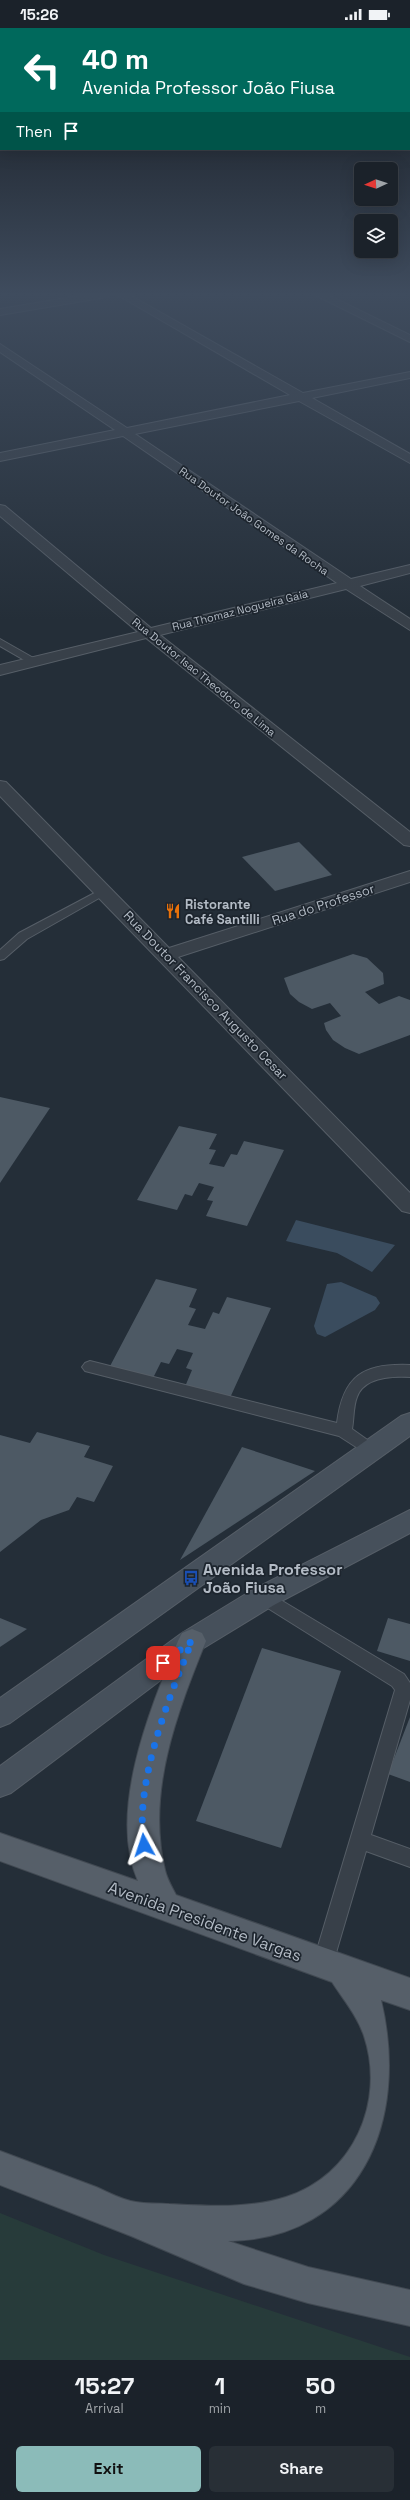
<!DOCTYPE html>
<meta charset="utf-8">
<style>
:root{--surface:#1b222a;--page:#282f36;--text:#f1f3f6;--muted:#a0a4a8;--line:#393f47;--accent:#8bbbb9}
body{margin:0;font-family:"Space Grotesk",sans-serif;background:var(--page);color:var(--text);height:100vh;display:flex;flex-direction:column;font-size:15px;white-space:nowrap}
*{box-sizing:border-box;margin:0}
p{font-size:13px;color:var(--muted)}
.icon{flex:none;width:22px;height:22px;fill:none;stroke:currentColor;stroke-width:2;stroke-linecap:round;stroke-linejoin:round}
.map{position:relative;height:2332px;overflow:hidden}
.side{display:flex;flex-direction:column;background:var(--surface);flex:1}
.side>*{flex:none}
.banner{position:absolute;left:0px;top:0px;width:410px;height:122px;box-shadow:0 4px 16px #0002,0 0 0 1px var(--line);background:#00695c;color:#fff;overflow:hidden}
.needle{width:26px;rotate:267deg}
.tools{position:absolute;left:354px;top:134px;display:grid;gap:8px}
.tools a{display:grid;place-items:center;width:44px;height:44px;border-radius:6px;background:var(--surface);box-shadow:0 4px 16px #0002,0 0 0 1px var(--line);font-size:20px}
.pin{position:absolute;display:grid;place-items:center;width:34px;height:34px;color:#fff;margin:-17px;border-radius:8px;box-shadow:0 2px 6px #0006}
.me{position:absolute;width:44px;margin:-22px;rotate:355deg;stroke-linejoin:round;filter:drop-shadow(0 0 3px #0008)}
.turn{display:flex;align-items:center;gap:14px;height:84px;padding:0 16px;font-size:18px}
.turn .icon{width:52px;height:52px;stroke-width:2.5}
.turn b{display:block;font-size:28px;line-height:34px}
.then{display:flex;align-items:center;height:38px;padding:0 16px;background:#0003;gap:8px;font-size:15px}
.eta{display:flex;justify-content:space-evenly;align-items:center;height:68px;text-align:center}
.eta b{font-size:24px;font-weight:700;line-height:28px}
.primary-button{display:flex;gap:8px;margin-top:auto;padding:8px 16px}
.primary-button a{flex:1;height:46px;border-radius:6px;background:var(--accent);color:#111;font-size:16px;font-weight:700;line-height:46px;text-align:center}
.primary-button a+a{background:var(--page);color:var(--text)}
.status{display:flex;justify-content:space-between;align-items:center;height:28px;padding:0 20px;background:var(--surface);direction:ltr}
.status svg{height:11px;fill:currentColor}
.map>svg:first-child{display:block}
.green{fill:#273b3a}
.water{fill:#3a4c5e}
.building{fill:#4d5964}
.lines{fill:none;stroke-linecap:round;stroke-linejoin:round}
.lane-casing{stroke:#565e67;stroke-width:2}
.street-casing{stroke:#565e67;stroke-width:2}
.secondary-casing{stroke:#565e67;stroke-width:2}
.primary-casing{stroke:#414952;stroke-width:2}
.lane{fill:#384049;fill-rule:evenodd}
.street{fill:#384049;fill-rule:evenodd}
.secondary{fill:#46505b;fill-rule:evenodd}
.primary{fill:#565f69;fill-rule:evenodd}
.route{stroke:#1a73e8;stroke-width:7;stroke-dasharray:0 12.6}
.labels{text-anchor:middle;stroke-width:3.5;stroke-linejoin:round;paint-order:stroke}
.far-street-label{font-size:11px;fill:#b3bbc5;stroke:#1d252e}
.poi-label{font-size:13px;font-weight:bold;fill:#b3bbc5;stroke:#1d252e;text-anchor:start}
.street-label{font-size:13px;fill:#b3bbc5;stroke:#1d252e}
.near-poi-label{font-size:16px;font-weight:bold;fill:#b3bbc5;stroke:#1d252e;text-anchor:start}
.near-street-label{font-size:16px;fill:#b3bbc5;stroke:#1d252e}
</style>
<div class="status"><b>15:26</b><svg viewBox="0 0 49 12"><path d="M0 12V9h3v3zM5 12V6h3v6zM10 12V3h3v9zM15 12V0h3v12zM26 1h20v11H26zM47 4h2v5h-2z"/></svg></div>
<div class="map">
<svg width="410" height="2332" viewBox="0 0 410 2332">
<rect width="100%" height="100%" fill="#242e38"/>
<path class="green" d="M0,2185l104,42 306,102v3h-410z"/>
<g class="water">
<path d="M296,1192l99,25 -23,27 -35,-19 -51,-12z"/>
<path d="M341,1254l35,15 4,6 -5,7 -50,27 -8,-3 -3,-8 13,-42z"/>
</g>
<g class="building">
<path d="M299,814l33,33 -57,16 -33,-34z"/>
<path d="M353,926l14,4 16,15 1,11 -19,8 14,12 20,-8 11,4v35l-51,19 -14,-6 -12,-8 -7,-10 -2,-7 17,-7 -11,-13 -18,6 -13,-7 -9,-8 -6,-16z"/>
<path d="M0,1069l50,11 -50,75z"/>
<path d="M179,1098l38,8 -8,15 7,1 -7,14 15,3 7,-13 6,1 7,-14 40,9 -37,76 -41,-10 7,-15 -6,-1 7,-13 -15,-4 -7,13 -7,-2 -8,16 -40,-10z"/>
<path d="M156,1251l41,10 -8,18 7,2 -8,16 17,4 8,-17 6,2 8,-17 44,11 -42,92 -45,-11 8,-19 -6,-2 7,-15 -16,-4 -8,15 -8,-2 -9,18 -43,-12z"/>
<path d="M37,1404l53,14 -6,11 29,9 -19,36 -17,-5 -8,13 -28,10 -41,32v-117l30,8z"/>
<path d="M242,1419l73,24 -135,89z"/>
<path d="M0,1590l27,11 -27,18z"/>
<path d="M388,1590l22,6v37l-33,-10z"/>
<path d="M262,1620l79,23 -60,177 -85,-27z"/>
<path d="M410,1689v65l-22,-8z"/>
</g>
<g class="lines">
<g class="lane-casing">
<g id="lane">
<path d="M0,611l37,21 2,2 -8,2 -31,-18z"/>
<path d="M104,860l4,1v4l-81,46 -23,20 -4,1v-10l19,-17z"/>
<path d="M90,1333l247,62c6,-47 26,-60 73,-58v12c-18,-1 -46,0 -53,20 -4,10 -3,22 -5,32l24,17 2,4 -2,4 -6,2 -31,-20 -254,-65 -3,-4 3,-4z"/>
<path d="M264,1562l140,84 6,9v17l-39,135 39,14v18l-44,-16 -33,112 -3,7 -7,3 -7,-3 -3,-7 82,-273 -3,-4 -134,-84 -3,-5 3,-5z"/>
</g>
</g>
<g class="street-casing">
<g id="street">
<path d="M90,266h22l-5,3 -107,18v-6z"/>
<path d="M116,266h12l175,99 107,-21v6l-98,20 98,56v9l-111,-62 -164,33 216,145 59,-14v8l-50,13 50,33v11l-64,-41 -186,46 250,197v14l-6,-1 -258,-207 -146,37v-10l138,-33 -138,-116v-11l5,1 146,122 186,-45 -214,-147 -123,25v-8l115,-23 -115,-78v-8l127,84 163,-33z"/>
<path d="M313,266h13l84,41v7z"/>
<path d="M0,753l6,1 163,166 241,-77v11l-232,75 232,236v20l-8,-2 -402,-415z"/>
</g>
</g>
<g class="secondary-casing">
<g id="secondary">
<path d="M410,1385v23l-400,287 -10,4v-29l401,-282z"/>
<path d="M410,1482v23l-136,72 -72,44 -191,144 -11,4v-31l182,-133 72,-44z"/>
</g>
</g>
<g class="primary-casing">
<path id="primary" d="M192,1601l10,4 4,8c-29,72 -60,151 -41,229 2,9 7,17 11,25l234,83v32l-29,-10c29,122 -21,239 -153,241l80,26 102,23v36l-102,-23 -64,-19 -113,-48 -131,-51v-34c32,12 64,24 96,36 12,5 26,13 40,15 10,2 22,1 33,2 38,2 79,5 117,-7 67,-21 100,-95 78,-161 -6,-19 -21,-37 -32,-54l-332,-121v-28l138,48c-31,-70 13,-174 40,-240l4,-8z"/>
</g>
<use href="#lane" class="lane"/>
<use href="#street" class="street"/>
<use href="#secondary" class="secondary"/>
<use href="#primary" class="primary"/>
</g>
<linearGradient id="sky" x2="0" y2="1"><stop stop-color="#14191f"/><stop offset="0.45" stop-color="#3f4c5e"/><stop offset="1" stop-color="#3f4c5e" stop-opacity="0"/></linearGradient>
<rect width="410" height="592" fill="url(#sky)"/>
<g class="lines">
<path class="route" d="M144,1817c-10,-61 25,-148 48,-204l-29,22"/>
</g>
<defs>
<g id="restaurant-bare" transform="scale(1.2)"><path d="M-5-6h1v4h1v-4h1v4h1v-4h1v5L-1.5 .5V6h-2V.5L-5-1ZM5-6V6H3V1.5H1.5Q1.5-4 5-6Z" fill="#e8710a" stroke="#1d252e" stroke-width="2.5" paint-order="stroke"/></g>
<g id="bus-bare" transform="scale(1.2)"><path d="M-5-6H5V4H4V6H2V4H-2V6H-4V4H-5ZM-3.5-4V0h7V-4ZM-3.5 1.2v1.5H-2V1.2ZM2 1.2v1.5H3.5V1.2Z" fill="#1a4fb4" stroke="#1d252e" stroke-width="2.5" paint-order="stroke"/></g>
</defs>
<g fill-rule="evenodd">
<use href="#restaurant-bare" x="173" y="883"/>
<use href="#bus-bare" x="191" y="1550"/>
</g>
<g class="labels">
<g class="far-street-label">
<text transform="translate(254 493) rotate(35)" y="4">Rua Doutor João Gomes da Rocha</text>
<text transform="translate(240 582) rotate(-14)" y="4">Rua Thomaz Nogueira Gaia</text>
<text transform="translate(204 649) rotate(39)" y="4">Rua Doutor Isac Theodoro de Lima</text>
</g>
<g class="poi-label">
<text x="185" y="881">Ristorante<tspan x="185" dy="15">Café Santilli</tspan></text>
</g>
<g class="street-label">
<text transform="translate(323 876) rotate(-18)" y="5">Rua do Professor</text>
<text transform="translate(206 967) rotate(46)" y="5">Rua Doutor Francisco Augusto Cesar</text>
</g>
<g class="near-poi-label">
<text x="203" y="1547">Avenida Professor<tspan x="203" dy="18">João Fiusa</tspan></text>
</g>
<g class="near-street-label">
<text transform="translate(205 1893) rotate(20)" y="6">Avenida Presidente Vargas</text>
</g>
</g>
</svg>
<div class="tools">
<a><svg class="needle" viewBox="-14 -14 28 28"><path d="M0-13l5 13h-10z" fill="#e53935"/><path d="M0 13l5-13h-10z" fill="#a0a4a8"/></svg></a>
<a><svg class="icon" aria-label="layers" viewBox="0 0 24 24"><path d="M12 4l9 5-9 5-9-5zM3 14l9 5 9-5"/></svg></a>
</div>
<div class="pin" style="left:163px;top:1635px;background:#d93025"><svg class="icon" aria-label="arrive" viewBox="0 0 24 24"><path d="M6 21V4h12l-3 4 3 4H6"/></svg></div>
<svg class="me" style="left:144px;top:1817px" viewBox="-20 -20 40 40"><path d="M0-17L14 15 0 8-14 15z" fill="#1a73e8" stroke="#fff" stroke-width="4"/></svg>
<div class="banner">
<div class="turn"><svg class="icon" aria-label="left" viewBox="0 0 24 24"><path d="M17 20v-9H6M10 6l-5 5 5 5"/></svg><div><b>40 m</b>Avenida Professor João Fiusa</div></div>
<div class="then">Then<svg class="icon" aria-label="arrive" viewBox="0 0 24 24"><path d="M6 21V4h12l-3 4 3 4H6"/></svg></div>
</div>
</div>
<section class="side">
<div class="eta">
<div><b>15:27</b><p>Arrival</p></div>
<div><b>1</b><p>min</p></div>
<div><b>50</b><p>m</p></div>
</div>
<div class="primary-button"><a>Exit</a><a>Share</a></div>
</section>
